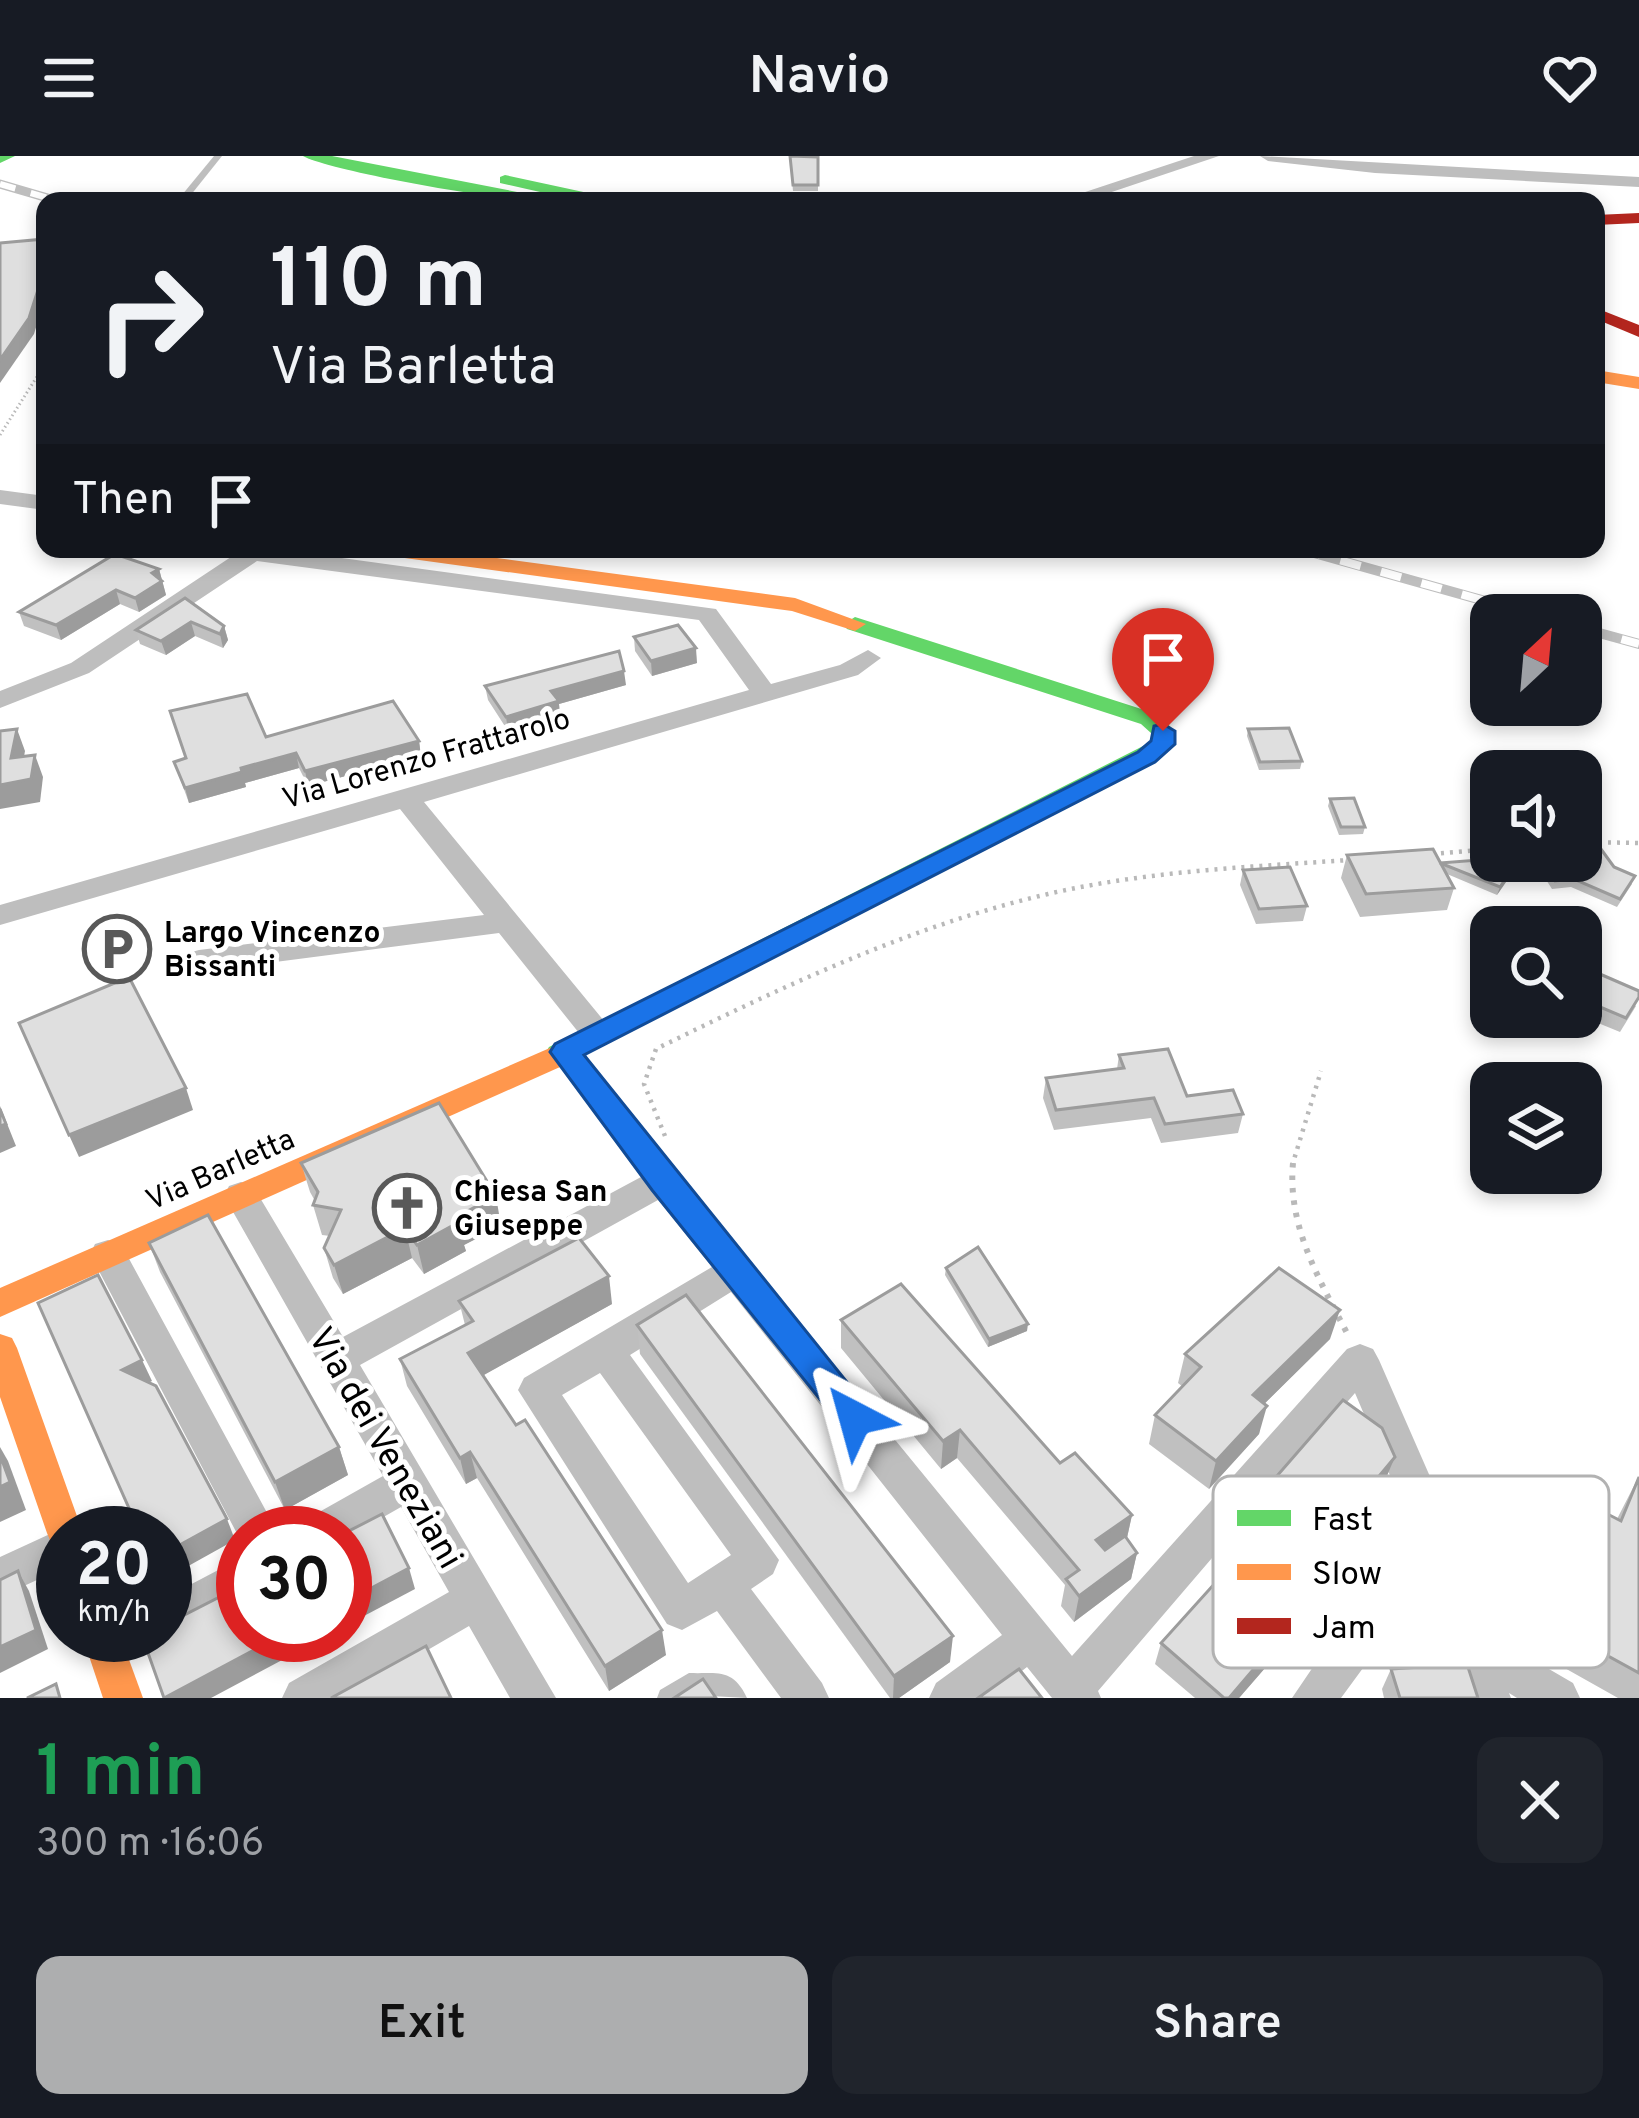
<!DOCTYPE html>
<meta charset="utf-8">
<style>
:root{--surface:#171b24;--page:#20242c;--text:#f1f3f6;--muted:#9ea1a6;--accent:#adaeaf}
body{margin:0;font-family:Overpass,sans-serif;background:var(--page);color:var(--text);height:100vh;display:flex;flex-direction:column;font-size:45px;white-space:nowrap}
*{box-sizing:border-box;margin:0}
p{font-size:39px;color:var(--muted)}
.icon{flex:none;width:66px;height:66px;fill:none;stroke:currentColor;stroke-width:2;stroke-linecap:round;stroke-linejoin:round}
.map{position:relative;height:1542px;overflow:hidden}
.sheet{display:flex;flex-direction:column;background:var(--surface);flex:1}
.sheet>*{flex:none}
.guide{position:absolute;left:36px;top:36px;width:1569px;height:366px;border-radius:24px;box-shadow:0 6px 18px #0003;background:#171b24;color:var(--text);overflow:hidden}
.needle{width:78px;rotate:26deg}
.tools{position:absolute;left:1470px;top:438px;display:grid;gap:24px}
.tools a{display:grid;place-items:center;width:132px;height:132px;border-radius:24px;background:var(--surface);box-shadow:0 6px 18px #0003;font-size:60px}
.speed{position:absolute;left:36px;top:1350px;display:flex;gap:24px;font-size:60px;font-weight:700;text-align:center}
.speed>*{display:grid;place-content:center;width:156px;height:156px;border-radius:50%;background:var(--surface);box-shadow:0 6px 18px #0003;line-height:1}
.speed small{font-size:30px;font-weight:400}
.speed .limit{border:18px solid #d22;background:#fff;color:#111}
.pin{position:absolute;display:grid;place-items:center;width:102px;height:102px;color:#fff;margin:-123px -51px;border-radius:50% 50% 50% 0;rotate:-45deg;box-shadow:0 0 12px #0007}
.pin .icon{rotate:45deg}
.me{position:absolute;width:132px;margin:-66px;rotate:321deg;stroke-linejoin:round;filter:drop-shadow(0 0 9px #0008)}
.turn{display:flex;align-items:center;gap:42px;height:252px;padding:0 36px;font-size:54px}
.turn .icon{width:156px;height:156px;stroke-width:2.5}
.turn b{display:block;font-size:84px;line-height:102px}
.then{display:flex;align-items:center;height:114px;padding:0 36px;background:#0003;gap:24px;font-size:45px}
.round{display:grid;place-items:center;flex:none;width:126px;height:126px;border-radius:24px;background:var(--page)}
.headline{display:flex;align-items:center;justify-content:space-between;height:204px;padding:0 36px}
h1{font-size:72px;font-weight:600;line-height:90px;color:#1e9e55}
.button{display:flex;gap:24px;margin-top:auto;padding:24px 36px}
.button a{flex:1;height:138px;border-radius:24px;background:var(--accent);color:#111;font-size:48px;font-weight:600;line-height:138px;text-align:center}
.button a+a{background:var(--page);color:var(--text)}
header{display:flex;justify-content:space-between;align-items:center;height:156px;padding:0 36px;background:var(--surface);font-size:54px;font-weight:600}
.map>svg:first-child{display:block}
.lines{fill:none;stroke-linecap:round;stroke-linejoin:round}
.path-far2{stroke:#b9b9b9;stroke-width:3;stroke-dasharray:1.5 3;stroke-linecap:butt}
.path-far1{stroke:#b9b9b9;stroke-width:4.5;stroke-dasharray:3 6;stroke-linecap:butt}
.path{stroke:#b9b9b9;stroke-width:6;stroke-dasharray:4.5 8;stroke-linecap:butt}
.lane{fill:#bebebe;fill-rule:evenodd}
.street{fill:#bebebe;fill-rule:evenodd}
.fast{fill:#63d668;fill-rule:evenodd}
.slow{fill:#ff974d;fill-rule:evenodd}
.jam{fill:#b3261e;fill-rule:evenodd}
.rail-far1-casing{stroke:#bebebe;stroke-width:9}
.rail-casing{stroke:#bebebe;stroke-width:10}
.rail-far1{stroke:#fff;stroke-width:6;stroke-dasharray:16;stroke-linecap:butt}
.rail{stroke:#fff;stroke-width:8;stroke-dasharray:21;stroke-linecap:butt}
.wall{fill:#c0c0c0}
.shaded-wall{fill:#9c9c9c}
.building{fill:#dfdfdf;stroke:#9c9c9c;stroke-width:3}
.route{fill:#1a73e8;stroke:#114b97;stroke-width:3}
.labels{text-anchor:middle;stroke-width:10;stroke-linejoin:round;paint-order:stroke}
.street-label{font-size:30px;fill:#000;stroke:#fff}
.poi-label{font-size:30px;font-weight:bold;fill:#000;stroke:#fff;text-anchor:start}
.near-street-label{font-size:36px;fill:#000;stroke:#fff}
.key{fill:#fff;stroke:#b2b2b2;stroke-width:3}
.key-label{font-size:33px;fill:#000}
</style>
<header><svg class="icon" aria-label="menu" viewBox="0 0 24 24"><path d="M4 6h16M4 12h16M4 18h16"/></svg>Navio<svg class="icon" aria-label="heart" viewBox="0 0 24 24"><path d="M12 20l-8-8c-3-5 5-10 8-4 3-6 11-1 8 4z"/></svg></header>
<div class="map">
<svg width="1639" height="1542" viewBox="0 0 1639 1542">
<rect width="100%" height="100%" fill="#fff"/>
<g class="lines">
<path class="path-far2" d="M0,279l45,-71"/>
<g class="path-far1">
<path d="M1581,686l58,1"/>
<path d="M1432,698l59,-5"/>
<path d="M665,980l-21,-52 12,-35c126,-62 254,-123 392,-155 99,-23 200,-27 301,-34"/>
<path d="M1292,1010l29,-95"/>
</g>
<path class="path" d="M1293,1007c-6,65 28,119 56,174"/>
<g class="lane">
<path d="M214,0h8l-36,45h-9z"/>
<path d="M689,1517c29,1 44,-5 58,25l-55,-3 -5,3h-30l3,-8z"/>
</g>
<g class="street">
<path d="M1194,0h25l-134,45h-27z"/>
<path d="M1260,0l379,21v10l-264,-14 -107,-12z"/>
<path d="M0,334l45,6v14l-45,-6z"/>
<path d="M243,393h33l440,60 55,75 69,-19 28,-15 13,8 -23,17 -434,127 185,225 5,8 -5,8h-22l-88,-110 -300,39 -11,-3 -4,-8 4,-8 11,-3 285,-35 -84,-106 -400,116v-20l749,-215 -50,-70 -442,-59 -168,112 -89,35v-17l71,-28z"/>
<path d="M565,884l11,4 99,127 397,485 275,-307 13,-5 13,5 6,11 77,176 33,98 84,49 7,15h-63l-8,-5 2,5h-44l-38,-120 -88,120h-49l40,-59 -114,-88 -120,140 3,7h-49l-25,-31 -40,31h-58l7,-15 66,-48 -271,-343 -101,63 149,205 -6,14 -22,15 71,94 7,15h-48l-64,-87 -35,19 -15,-6 -149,-234 6,-12 188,-111 -54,-67 -298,165 196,333h-46l-41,-72 -124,72h-63l7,-15 160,-91 -48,-85 -56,32v-6h-46l6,-13 78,-44 -159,-280 5,-10 12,-4 12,4 90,151 298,-160 -92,-125 5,-8zM600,1217l131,182 -43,28 -126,-188zM1355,1237l59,139 -57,75 -114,-85z"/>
<path d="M108,1084l13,4 157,289h-35v12l-153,-291 5,-10z"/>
<path d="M63,1372l13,5h-13v35l-63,29v-40z"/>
<path d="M243,1401v41l-78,42 -13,-5h13v-37z"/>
</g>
<g class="fast">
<path d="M0,0h15l-15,7z"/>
<path d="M303,0h29l211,41c-20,10 -217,-27 -240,-41z"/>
<path d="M505,19l97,21 8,5h-30l-80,-18v-6z"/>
<path d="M855,461l302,97 18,17v13l-19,18 -587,301h-20l-5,-8 5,-8 602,-305v-9l-10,-9 -294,-95 -3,-5z"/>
</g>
<g class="slow">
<path d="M1596,214l43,7v12l-43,-7z"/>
<path d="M372,393h58l365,49 71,26 -11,7 -63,-20 -409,-56z"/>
<path d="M559,888l10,3 5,8 -5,8 -569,254v-29z"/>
<path d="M0,1178l12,4 5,10 66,185h-20v16l-11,-4 -5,-12 -47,-136z"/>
<path d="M82,1479h38l23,63h-40z"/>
</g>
<g class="jam">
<path d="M1639,57v10l-43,2v-10z"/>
<path d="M1596,152l43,17v12l-43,-18z"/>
</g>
<g class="rail-far1-casing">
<path id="rail-far1" d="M0,28l58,17"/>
</g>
<g class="rail-casing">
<g id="rail">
<path d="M1300,393l235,66"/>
<path d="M1581,472l58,16"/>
</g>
</g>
<use href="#rail-far1" class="rail-far1"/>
<use href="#rail" class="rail"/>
</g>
<g class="wall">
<path d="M790,0l28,1v34h-25z"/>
<path d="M159,413l7,26 -27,17 -19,-8 -59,36 -37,-14 -5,-14z"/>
<path d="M185,442l39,28 4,14 -5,8 -28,-12 -29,19 -26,-11 -4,-14z"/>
<path d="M634,481l63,26 -45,13 -17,-25z"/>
<path d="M626,529l-67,19 1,12 -52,15 -20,-31 -3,-14z"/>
<path d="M1248,573l54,32 -2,8 -41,1 -12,-34z"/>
<path d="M266,581l153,4 2,15 -113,30 -9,-18 -54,15 1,4 -57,16 -15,-41z"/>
<path d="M1330,643l35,28 -2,7 -24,1 -11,-29z"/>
<path d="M1347,699l94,8 78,-2 -22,34 -50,-21 7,14 -7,22 -87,7 -19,-39z"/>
<path d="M1534,705h47l33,6 18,17 -15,23 -46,-20 -19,2z"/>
<path d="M1243,714l64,36 -4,15 -47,3 -16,-39z"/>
<path d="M1581,822l55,28 -16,26 -39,-16z"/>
<path d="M1119,899l68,41 56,18 -5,19 -77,10 -10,-25 -97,12 -11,-32 3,-20 71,-9z"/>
<path d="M301,1007l200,63 -37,19 2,6 -42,23 -12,-16 -69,36 -10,-16 -9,-30 6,-12 -8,-1 -9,-30 2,-4 -5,-9z"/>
<path d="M149,1087l190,204 9,28 -63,35 -125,-238z"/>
<path d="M946,1112l81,63 -39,16 -43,-72z"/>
<path d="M459,1145l153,3 -129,71 183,280 -57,36 -132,-213 -11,6 -59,-98 -7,-27 65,-34z"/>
<path d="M841,1164l219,143 72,52 -5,23 10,15 -6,26 -57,43 -13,-16 4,-21 -108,-127 -16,11 -100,-121z"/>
<path d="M637,1169l313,337 -51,36h-9l-250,-344z"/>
<path d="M1330,1183l-66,65 -5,30 -50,55 -60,-45 6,-29 28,-28 -5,-4 7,-29z"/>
<path d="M1395,1301l-9,21 -73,90 -63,-48 7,-21z"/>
<path d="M1639,1320v222h-21l-64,-36 23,-55 -81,-45 40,-85 81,42z"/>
<path d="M1311,1446l-7,21 -65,75h-44l-40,-34 6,-21z"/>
<path d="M1391,1513l87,29h-94l-2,-9z"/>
</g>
<g class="shaded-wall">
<path d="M45,112v29l-11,37 -34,49v-23z"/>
<path d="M159,413l7,26 -27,17 -4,-14 17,-25z"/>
<path d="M116,434l4,14 -59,36 -5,-15z"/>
<path d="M191,466l4,14 -29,19 -5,-14z"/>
<path d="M224,470l4,14 -5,8 -3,-14z"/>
<path d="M696,492l1,15 -45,13 -1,-15z"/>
<path d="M624,515l2,14 -67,19 1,12 -52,15 -2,-14 45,-26z"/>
<path d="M17,573l8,22 -5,29 -9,-22z"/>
<path d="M419,585l2,15 -113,30 -3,-15z"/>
<path d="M296,597l3,15 -54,15 1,4 -57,16 -4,-15 56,-20z"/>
<path d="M35,599l8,22 -3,25 -40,7v-24z"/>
<path d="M1518,705v4l-21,30 3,-8z"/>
<path d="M186,932l7,22 -114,47 -10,-22z"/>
<path d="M0,950l16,40 -16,7z"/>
<path d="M496,1040l5,30 -37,19 2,6 -42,23 -7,-29 39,-28z"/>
<path d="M405,1072l7,30 -69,36 -9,-29z"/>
<path d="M609,1120l3,28 -137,76 -7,-27z"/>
<path d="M1340,1154l-10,29 -85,84 8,-28z"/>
<path d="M1028,1168l-1,7 -39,16 1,-8z"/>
<path d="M142,1204l10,21 -20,10 -10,-21z"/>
<path d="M1267,1250l-8,28 -50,55 7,-28z"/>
<path d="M960,1274l-3,28 -16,11 2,-28z"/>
<path d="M0,1291l8,14 18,49 -26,12z"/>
<path d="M339,1291l9,28 -63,35 -10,-28z"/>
<path d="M470,1296l7,26 -11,6 -6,-26z"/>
<path d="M1395,1301l-9,21 -73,90 7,-21z"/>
<path d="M1132,1359l-6,27 -35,25 5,-27z"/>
<path d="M227,1363l8,21 -70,39v-26z"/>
<path d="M1137,1397l-6,26 -57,43 5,-26z"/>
<path d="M409,1412l6,21 -70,37v-24z"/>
<path d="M18,1415l11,20 19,58 -48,24v-26z"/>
<path d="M1311,1446l-7,21 -65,75h-10z"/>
<path d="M662,1474l4,25 -57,36 -4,-25z"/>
<path d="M282,1479h47l-118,63h-47z"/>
<path d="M953,1480l-3,26 -51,36h-6l1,-22z"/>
</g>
<g class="building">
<path d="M790,0l28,1v28h-25z"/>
<path d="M45,83v29l-16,50 -29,42v-117z"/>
<path d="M115,398l44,15 -7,4 10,8 -27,17 -19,-8 -60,35 -37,-13z"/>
<path d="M185,442l39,28 -4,8 -29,-12 -30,19 -25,-11z"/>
<path d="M678,469l18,23 -45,13 -17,-24z"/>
<path d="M619,495l5,20 -73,20 8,10 -53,16 -21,-31z"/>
<path d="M247,538l19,43 127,-36 26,40 -114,30 -9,-18 -55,15 1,4 -57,16 -11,-26 12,-4 -16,-47z"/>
<path d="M1289,572l13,33 -42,1 -12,-33z"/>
<path d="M17,573l-6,29 24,-3 -4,24 -31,6v-54z"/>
<path d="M1354,642l11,29h-24l-11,-28z"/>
<path d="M1598,689l16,22 21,9 -15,23 -46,-20 -19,2 -14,-20h40v-14z"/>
<path d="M1433,693l21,39 -88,6 -19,-39z"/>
<path d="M1491,703v2h27l-18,26 -60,-24z"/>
<path d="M1290,711l17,39 -48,3 -16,-39z"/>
<path d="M1586,812l53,23v6l-13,21 -45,-19v-21z"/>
<path d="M129,821l57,111 -117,47 -50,-112z"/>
<path d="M1168,893l19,47 46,-6 10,24 -78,10 -11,-26 -98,12 -10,-32 78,-10 -5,-13z"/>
<path d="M439,947l57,93 -40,21 3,5 -42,23 -12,-17 -71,37 -10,-17 17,-38 -28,-5 5,-13 -17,-29z"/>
<path d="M0,953l6,15 -6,2z"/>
<path d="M208,1059l131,232 -64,35 -126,-239z"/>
<path d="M579,1082l30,38 -141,77 48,72 9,-5 137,210 -57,36 -135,-214 -10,6 -60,-99 73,-38 -14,-20z"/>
<path d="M978,1091l50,77 -39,15 -43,-71z"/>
<path d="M1279,1112l61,42 -87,85 14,11 -51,55 -61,-46 46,-48 -16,-13z"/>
<path d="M98,1119l44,85 -20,10 34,16 71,133 -62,34v-20h-25l-102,-230z"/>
<path d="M901,1128l159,179 15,-10 57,62 -36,25 9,10 20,-14 12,17 -58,43 -13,-17 13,-9 -119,-140 -17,11 -102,-121z"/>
<path d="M686,1139l267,341 -59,40 -257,-351z"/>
<path d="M1343,1244l39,28 13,29 -75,90 -63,-48z"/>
<path d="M0,1299l10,27 -10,5z"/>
<path d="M1536,1321l85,44 18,-44v196l-69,-38 23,-55 -84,-45z"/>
<path d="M382,1358l27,54 -64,34v-69z"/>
<path d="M1244,1395l67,51 -82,96h-5l-63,-55z"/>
<path d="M18,1415l18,59 -36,17v-67z"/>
<path d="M243,1429v50h39l-118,63 -22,-62 23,-1v-10z"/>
<path d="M426,1490l25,52h-120z"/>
<path d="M1467,1508l11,34h-78l-9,-29z"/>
<path d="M1019,1513l23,29h-64z"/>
<path d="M703,1523l13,19h-42z"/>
<path d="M56,1528l4,14h-33z"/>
</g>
<path class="route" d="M1163,568l12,7v13l-20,18 -571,293 283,352 6,11 -6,10 -12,5 -12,-5 -191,-238 -102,-138 5,-8 583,-292 13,-11 3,-15z"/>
<defs>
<g id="parking-ring" transform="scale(3.45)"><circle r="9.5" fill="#fff" stroke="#595959" stroke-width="1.5"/><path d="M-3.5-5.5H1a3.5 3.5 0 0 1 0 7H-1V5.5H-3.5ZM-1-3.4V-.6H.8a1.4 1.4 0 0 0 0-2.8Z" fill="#595959"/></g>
<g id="church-ring" transform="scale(3.45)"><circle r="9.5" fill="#fff" stroke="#595959" stroke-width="1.5"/><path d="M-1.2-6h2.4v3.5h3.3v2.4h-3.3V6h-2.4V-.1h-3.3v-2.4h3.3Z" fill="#595959"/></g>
</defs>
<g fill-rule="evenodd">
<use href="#parking-ring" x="117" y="793"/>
<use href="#church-ring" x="407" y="1052"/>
</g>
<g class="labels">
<g class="street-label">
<text transform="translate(426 602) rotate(-16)" y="10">Via Lorenzo Frattarolo</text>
<text transform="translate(220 1013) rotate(-24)" y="10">Via Barletta</text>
</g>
<g class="poi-label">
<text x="164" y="786">Largo Vincenzo<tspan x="164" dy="34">Bissanti</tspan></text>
<text x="454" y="1045">Chiesa San<tspan x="454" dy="34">Giuseppe</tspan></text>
</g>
<g class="near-street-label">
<text transform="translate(387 1291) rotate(60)" y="13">Via dei Veneziani</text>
</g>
</g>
<rect x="1213" y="1320" width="396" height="192" rx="18" class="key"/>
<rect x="1237" y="1354" width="54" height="16" fill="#63d668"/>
<rect x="1237" y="1408" width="54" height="16" fill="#ff974d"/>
<rect x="1237" y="1462" width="54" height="16" fill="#b3261e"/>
<g class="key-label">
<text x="1312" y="1374">Fast</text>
<text x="1312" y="1428">Slow</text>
<text x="1312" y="1482">Jam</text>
</g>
</svg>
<div class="tools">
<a><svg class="needle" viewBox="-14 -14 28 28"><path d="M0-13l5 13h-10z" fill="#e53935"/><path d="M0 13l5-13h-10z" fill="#9ea1a6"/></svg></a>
<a><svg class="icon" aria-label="sound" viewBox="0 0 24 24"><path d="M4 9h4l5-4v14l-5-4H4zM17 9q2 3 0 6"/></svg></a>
<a><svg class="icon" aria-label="search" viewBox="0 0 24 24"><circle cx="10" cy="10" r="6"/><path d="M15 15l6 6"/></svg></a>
<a><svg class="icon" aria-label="layers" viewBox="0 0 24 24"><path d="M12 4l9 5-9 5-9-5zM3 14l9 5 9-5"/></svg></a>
</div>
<div class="speed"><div>20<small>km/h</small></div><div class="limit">30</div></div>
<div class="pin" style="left:1163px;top:575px;background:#d93025"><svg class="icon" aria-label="arrive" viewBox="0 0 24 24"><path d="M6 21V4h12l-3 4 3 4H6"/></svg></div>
<svg class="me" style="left:855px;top:1262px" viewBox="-20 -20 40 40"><path d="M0-17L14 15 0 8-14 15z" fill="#1a73e8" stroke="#fff" stroke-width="4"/></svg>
<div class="guide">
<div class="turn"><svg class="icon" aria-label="right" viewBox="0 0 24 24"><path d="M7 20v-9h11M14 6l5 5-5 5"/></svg><div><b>110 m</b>Via Barletta</div></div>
<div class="then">Then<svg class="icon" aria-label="arrive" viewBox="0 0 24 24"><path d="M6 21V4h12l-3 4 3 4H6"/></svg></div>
</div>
</div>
<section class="sheet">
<div class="headline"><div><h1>1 min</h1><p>300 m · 16:06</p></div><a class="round"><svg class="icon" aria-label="close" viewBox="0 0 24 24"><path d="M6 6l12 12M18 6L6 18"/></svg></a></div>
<div class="button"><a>Exit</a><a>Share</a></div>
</section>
